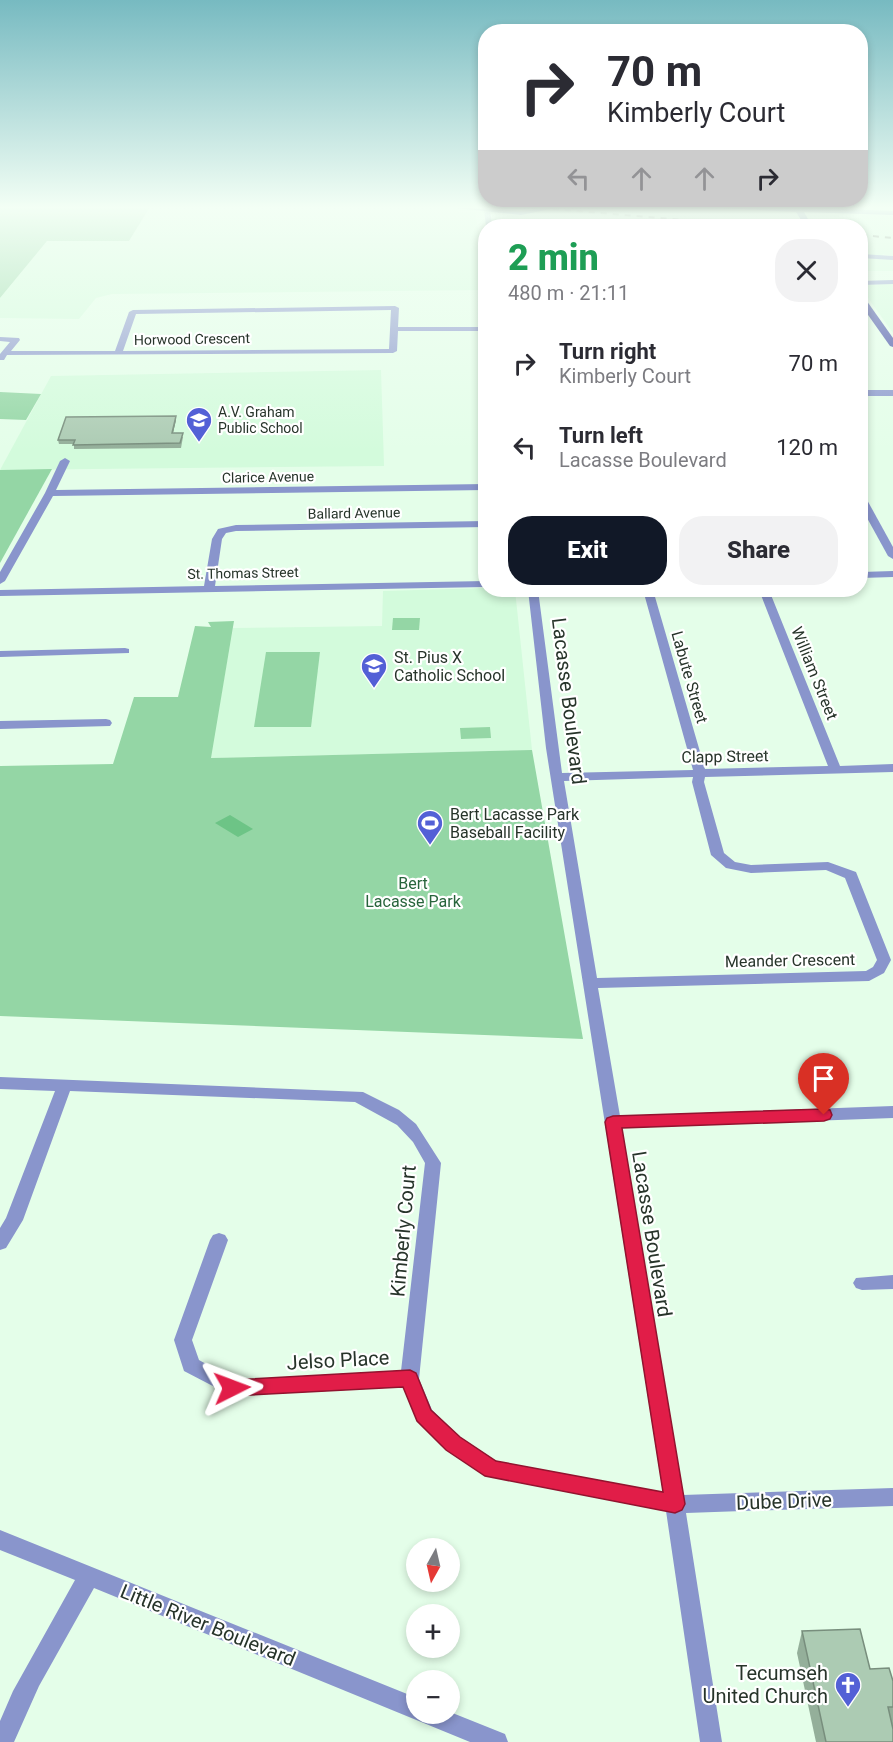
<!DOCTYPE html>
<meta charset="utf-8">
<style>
:root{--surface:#fff;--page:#f2f2f3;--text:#2b2b33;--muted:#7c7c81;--accent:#111827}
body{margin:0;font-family:Roboto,sans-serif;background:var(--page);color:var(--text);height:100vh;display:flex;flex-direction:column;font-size:22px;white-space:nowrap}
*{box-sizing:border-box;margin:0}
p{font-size:20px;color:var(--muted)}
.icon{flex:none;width:33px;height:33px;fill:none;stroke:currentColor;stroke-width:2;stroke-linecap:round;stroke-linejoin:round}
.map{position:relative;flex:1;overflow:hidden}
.side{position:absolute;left:478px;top:219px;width:390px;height:378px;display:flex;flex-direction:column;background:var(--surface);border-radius:24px;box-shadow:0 3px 9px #0003}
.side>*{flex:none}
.hud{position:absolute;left:478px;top:24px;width:390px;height:183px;border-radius:24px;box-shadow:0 3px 9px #0003;background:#fff;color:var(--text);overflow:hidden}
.needle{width:39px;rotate:188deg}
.tools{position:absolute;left:406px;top:1538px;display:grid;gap:12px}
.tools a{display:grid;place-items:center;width:54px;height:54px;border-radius:50%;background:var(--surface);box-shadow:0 3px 9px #0003;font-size:30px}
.pin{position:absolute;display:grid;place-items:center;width:51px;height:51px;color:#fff;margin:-62px -26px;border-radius:50% 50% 50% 0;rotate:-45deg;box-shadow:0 0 6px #0007}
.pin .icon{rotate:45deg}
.me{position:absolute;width:66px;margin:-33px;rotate:87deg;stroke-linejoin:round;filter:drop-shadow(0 0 4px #0008)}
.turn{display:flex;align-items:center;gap:21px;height:126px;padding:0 30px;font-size:27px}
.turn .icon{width:78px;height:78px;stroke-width:2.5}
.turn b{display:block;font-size:42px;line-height:51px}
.lanes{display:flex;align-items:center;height:57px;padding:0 30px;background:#0003;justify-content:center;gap:30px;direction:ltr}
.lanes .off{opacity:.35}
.round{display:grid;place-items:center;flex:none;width:63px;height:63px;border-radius:24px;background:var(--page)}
.headline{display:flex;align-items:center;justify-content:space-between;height:102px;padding:0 30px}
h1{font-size:36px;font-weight:800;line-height:45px;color:#1e9e55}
.action{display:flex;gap:12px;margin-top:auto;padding:12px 30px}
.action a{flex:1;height:69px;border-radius:24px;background:var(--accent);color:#fff;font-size:24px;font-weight:800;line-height:69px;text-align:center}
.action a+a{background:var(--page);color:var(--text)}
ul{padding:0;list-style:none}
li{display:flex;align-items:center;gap:18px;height:84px;padding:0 30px}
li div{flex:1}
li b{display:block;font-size:22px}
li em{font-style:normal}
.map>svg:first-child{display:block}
.built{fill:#d3fbdc}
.green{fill:#94d6a5}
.water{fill:#6dc486}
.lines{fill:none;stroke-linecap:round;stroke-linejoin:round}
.minor{fill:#8995cc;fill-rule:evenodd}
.major{fill:#373fa0;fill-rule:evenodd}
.rail{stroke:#617265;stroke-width:2;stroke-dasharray:6 6;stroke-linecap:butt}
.wall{fill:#94af9a}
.shaded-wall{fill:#788e7d}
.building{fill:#accbb3;stroke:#788e7d;stroke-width:1.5}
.route{fill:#e11d48;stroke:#92132f;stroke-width:1.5}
.labels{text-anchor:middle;stroke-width:4.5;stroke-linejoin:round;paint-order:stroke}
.far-street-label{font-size:14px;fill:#27342a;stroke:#fff}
.far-poi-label{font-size:14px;fill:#27342a;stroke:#fff;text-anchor:start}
.poi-label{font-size:16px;fill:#27342a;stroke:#fff;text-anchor:start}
.street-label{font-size:16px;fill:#27342a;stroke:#fff}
.park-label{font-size:16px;fill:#28653c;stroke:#fff}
.near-street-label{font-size:20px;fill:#27342a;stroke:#fff}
.near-poi-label{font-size:20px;fill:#27342a;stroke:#fff;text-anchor:end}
</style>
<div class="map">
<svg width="893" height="1742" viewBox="0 0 893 1742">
<rect width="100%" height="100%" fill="#e4fee9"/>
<g class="built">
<path d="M150,207h265l60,6 10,52 -3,9 1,16 -371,4 -16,4 -17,21 -79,-1v-20l47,-57h82z"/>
<path d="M505,207h69l230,19h-83z"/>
<path d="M801,214l92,2v40l-11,-2 3,4 8,1v12h-31l6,8h-7v-53h-53z"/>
<path d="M495,215l127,8v3h-125z"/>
<path d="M893,284v49l-32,-45v-3z"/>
<path d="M381,370l3,96 -384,4 51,-94z"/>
<path d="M486,588l29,2 17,160 -322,8 23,-130 149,-2 1,-35z"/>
</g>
<g class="green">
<path d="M0,207h150l-21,34h-82l-47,57z"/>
<path d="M0,392l41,2 -15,26 -26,-1z"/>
<path d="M52,469l-52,94v-93z"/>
<path d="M393,618h27l-1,12h-27z"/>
<path d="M234,621l-23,137 321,-8 51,289 -583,-23v-250l113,-2 21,-67h44l17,-71 16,1 -3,-5z"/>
<path d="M266,652h54l-9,75h-57z"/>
<path d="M490,727l1,11 -30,1 -1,-11z"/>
</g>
<path class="water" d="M230,815l23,14 -15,8 -23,-14z"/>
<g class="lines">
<g class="minor">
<path d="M487,208l3,2 2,16h-6l-2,-16z"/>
<path d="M861,254l32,2v4l-32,-2z"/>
<path d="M893,280v4l-32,1v-4z"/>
<path d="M395,306l4,2 -1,19h88v4h-88l-1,20 -4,2 -386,2 -3,5h-4v-6l10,-12 -10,-1v-4l19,1 1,2 -9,11h104l14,-39 4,-2zM391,310l-2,39 -266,2 13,-37z"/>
<rect x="861" y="390" width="32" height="6"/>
<path d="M65,458l5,3 -14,29 430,-6v6l-433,6 -48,85 -5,3v-12l45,-79 15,-32z"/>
<path d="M861,495l5,3 27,49v12l-5,-3 -27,-49z"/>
<path d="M486,521v6l-250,4 -10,2 -4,6 -7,47 271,-5v6l-486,9v-6l204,-4 8,-47 6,-10 18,-4z"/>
<path d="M893,571v6l-32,1v-6z"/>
<path d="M528,590h10l24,183 131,-3 -50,-180h10l52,179 123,-3 -69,-176h10l71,176 53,-2v8l-188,5 -1,5 20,71 11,9 16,3 77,-3 28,10 35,88 -7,13 -15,8 -271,7 22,128 273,-10v12l-271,10 61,367 210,-7v18l-207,7 36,229h-22l-34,-231 -181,-36 -39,-26 -29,-28 -13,-34 -172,9 -48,-25 -10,-31 36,-100 3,-5 6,-2 6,2 3,5 -36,100 7,20 35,20 167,-9 24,-208 -12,-21 -16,-17 -42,-23 -285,-11 -47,129 -17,28 -6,2v-22l6,-10 49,-127 -55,-2v-12l363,15 36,18 17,14 25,39 -22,216 13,31 28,27 36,24 167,32 -117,-745zM693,777l-1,5 19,73 15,13 25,5 75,-3 19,8 32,82 -4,7 -7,4 -269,7 -33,-197z"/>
<path d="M125,648l4,1v4l-129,4v-6z"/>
<path d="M106,719l4,1 2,3 -2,3 -110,3v-8z"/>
<path d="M893,1275v14l-31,1 -6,-2 -3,-5 3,-5z"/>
<path d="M0,1530l417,168v15l33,-1 55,22 3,8h-38l-376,-154 -55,98 -25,56h-14v-21l13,-30 62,-111 -75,-30z"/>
</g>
<g class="major">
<path d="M447,207l74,4 40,-4 -40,8z"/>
<path d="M701,207h100l92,4v4l-89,-3 8,14h-7l-9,-14z"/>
<path d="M861,296l3,1 29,41v9l-3,-1 -29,-41z"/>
</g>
<g class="rail">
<path d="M529,207l229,19"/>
<path d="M861,235l32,3"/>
</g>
</g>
<g class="wall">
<path d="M176,420l-3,13 10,4 -2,11 -107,1v-5h-15l-1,-4z"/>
<path d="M802,1631l91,50v61h-77l-19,-89z"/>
</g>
<path class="shaded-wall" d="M176,416v4l-4,17v-4z"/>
<g class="building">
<path d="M176,416l-4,17h11l-3,10 -107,2 2,-5h-17l8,-23z"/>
<path d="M860,1629l10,40 19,-1 4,13v26h-5l5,22v13h-67l-24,-111z"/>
</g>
<linearGradient id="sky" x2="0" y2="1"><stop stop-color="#77bac1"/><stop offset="0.46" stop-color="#f3fff5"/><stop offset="1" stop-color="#f3fff5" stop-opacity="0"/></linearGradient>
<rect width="893" height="451" fill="url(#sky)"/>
<path class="route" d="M824,1109l6,1 2,5 -2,4 -6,2 -202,7 63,376 -3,6 -7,3 -190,-37 -39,-26 -29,-29 -14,-34 -171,9 -7,-2 -2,-6 2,-6 7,-2 178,-10 6,3 15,37 29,27 36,24 167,31 -58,-370 2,-4 6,-2z"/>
<defs>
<g id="school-pin" transform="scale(1.35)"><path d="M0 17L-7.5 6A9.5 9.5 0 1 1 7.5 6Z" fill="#5360d6" stroke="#fff"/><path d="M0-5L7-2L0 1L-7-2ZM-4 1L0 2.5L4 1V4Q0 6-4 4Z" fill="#fff"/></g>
<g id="stadium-pin" transform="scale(1.35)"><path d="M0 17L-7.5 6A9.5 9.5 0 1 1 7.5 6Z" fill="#5360d6" stroke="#fff"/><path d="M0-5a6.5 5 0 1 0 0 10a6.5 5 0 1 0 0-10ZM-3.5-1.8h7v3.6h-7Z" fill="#fff"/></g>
<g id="church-pin" transform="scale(1.35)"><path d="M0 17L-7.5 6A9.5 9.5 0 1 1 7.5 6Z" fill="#5360d6" stroke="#fff"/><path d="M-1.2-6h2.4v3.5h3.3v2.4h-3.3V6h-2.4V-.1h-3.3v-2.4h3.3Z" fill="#fff"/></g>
</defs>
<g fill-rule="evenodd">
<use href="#school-pin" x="199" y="420"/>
<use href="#school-pin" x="374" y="666"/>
<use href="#stadium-pin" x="430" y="823"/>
<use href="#church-pin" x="848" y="1685"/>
</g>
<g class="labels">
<g class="far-street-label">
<text transform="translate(192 339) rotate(-1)" y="5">Horwood Crescent</text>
<text transform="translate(268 477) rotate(-1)" y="5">Clarice Avenue</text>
<text transform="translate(354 513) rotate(-1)" y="5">Ballard Avenue</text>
<text transform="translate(243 573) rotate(-1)" y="5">St. Thomas Street</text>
</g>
<g class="far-poi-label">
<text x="218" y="417">A.V. Graham<tspan x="218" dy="16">Public School</tspan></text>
</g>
<g class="poi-label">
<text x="394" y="663">St. Pius X<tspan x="394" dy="18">Catholic School</tspan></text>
<text x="450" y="820">Bert Lacasse Park<tspan x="450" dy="18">Baseball Facility</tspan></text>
</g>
<g class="street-label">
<text transform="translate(815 673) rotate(68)" y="6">William Street</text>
<text transform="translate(690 677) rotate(74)" y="6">Labute Street</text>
<text transform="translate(725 756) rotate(-1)" y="6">Clapp Street</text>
<text transform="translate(790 960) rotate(-1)" y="6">Meander Crescent</text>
</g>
<g class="park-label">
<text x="413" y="889">Bert<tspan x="413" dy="18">Lacasse Park</tspan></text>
</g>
<g class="near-street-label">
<text transform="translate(569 701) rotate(83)" y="7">Lacasse Boulevard</text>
<text transform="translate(403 1231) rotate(-85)" y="7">Kimberly Court</text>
<text transform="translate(652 1234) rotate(81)" y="7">Lacasse Boulevard</text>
<text transform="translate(338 1360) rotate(-3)" y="7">Jelso Place</text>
<text transform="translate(784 1501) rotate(-2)" y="7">Dube Drive</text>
<text transform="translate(208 1625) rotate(22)" y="7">Little River Boulevard</text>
</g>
<g class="near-poi-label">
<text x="828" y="1680">Tecumseh<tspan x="828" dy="23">United Church</tspan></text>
</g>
</g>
</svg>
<div class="tools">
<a><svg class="needle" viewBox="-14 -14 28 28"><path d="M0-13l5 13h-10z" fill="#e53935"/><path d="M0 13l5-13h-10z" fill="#7c7c81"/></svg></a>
<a>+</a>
<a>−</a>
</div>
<div class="pin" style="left:824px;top:1115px;background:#d93025"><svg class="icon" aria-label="arrive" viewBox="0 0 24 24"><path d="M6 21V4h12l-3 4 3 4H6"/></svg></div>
<svg class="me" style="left:232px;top:1388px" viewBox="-20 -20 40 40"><path d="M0-17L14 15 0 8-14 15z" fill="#e11d48" stroke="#fff" stroke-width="4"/></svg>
<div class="hud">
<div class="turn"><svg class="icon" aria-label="right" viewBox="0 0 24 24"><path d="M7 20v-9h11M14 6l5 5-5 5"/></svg><div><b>70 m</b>Kimberly Court</div></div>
<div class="lanes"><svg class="icon off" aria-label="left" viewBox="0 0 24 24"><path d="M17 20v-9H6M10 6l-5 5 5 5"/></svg><svg class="icon off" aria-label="ahead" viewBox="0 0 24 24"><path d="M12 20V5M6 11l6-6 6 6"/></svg><svg class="icon off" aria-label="ahead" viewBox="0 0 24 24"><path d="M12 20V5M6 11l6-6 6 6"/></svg><svg class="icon" aria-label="right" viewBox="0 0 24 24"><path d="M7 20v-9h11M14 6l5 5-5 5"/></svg></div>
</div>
<section class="side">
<div class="headline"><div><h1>2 min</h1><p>480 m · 21:11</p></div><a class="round"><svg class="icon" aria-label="close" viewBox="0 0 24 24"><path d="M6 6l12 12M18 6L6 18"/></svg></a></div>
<ul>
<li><svg class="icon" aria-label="right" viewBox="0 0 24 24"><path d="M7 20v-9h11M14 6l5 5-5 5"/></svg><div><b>Turn right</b><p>Kimberly Court</p></div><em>70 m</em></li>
<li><svg class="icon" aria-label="left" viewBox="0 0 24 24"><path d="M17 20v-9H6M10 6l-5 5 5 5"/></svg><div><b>Turn left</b><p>Lacasse Boulevard</p></div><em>120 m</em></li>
</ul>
<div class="action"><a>Exit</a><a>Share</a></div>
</section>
</div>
